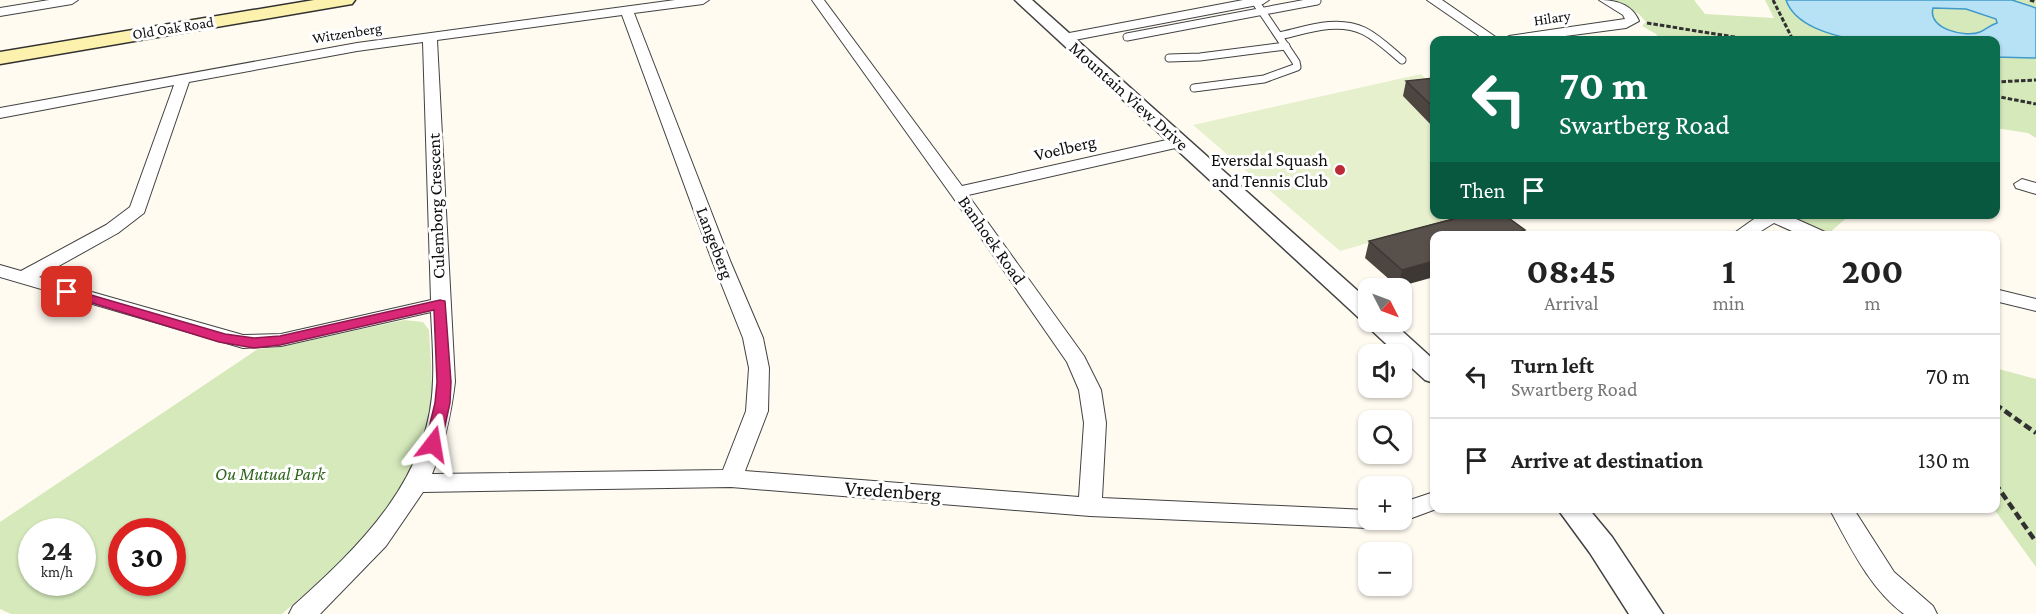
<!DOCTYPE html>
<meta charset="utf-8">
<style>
:root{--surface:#fff;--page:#f2f2f2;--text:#222;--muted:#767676;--line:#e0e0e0}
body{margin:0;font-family:"Crimson Pro",serif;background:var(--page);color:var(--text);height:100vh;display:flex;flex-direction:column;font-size:22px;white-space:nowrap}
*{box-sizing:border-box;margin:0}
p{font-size:20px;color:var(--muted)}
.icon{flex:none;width:33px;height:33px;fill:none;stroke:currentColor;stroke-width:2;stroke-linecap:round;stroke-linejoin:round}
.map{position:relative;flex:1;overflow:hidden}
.sheet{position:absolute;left:1430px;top:231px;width:570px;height:282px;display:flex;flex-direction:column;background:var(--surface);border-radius:12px;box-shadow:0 2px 4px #0004}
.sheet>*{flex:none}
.top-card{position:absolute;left:1430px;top:36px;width:570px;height:183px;border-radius:12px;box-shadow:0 2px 4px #0004;background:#0b6e4f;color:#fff;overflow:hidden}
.needle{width:39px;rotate:132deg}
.fabs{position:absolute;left:1358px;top:278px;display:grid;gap:12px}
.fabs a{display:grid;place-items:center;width:54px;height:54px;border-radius:12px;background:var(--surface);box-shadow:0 2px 4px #0004;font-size:30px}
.speed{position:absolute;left:18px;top:518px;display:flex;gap:12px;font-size:30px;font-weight:700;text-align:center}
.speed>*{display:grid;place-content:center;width:78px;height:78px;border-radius:50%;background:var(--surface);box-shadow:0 2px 4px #0004;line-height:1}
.speed small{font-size:15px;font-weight:400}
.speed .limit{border:9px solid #d22;background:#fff;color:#111}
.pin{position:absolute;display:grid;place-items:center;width:51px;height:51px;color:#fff;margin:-26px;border-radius:12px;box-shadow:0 3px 9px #0006}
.me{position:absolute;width:66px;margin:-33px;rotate:14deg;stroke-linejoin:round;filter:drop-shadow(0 0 4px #0008)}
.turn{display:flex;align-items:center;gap:21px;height:126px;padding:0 30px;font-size:27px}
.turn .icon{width:78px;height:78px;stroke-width:2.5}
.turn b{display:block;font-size:42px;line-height:51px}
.then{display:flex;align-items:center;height:57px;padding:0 30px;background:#0003;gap:12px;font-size:22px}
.eta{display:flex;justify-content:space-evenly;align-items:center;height:102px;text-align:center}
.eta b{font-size:36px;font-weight:700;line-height:42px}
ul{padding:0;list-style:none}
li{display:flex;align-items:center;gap:18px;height:84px;padding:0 30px;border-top:2px solid var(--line)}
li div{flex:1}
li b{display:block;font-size:22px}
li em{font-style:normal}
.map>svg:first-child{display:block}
.green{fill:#d5e9bb;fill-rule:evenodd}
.pitch{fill:#e6f0cd}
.water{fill:#b7e1f5;stroke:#3f9acb;stroke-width:1.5;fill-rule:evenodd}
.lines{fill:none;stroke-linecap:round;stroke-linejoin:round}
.service-casing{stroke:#424242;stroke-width:9}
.minor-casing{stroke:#424242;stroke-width:2}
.tertiary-casing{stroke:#424242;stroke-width:3}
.secondary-casing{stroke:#313131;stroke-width:3}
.path-far1{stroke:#313131;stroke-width:3;stroke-dasharray:4.5 2;stroke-linecap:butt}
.path{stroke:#313131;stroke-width:4.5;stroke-dasharray:8 4;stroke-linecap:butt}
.service{stroke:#fff;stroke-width:7}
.minor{fill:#fff;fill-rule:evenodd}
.tertiary{fill:#fff;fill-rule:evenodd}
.secondary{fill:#fdf1ae;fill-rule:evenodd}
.wall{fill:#4c4540}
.shaded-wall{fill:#3e3834}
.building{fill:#58504b;stroke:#3e3834;stroke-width:1.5}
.route{fill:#db2777;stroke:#8e194d;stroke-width:1.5}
.poi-dot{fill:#bd2937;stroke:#fff;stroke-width:2}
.labels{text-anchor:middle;stroke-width:6;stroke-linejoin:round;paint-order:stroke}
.far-street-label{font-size:15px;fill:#0f0f0f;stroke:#fff}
.street-label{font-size:18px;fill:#0f0f0f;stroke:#fff}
.poi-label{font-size:18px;fill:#0f0f0f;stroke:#fff;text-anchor:end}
.park-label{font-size:18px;font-style:italic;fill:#326620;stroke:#fff}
.near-street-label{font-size:21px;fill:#0f0f0f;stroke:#fff}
</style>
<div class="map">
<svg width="2036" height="614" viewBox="0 0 2036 614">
<rect width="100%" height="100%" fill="#fffbf1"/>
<g class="green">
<path d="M1612,0h82l11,14 69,4 -9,-18h271v138l-8,-5 -33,-5v-88h-335l-4,-6 -14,-8 4,-4 -7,-8z"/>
<path d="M1786,215h64l-21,18z"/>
<path d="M404,320l19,2 6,8c1,25 5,54 1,78 -13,88 -85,151 -148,206h-271l-11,-5v-87l258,-173 22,-2zM32,531h50v51h-50zM122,531h50v51h-50z"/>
<path d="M1995,368l41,11v188l-42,-58z"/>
</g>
<path class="pitch" d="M1421,74l13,12v128l33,1 -127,36 -147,-126z"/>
<path class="water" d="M1786,0h226l24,8v50l-41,-1v-17h-139c-25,-5 -61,-14 -70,-40zM1933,8l33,1 30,10 1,4c-7,2 -10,6 -17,9 -14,6 -53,-3 -47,-24z"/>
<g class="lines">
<g class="service-casing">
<g id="service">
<path d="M1279,36c27,-6 58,-18 85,-5 14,7 26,19 38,29"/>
<path d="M1127,37l190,-36"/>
<path d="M1169,58l31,-1 86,-11"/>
<path d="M1194,88l70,-9 33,-12 -1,-5 -41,-61"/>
</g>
</g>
<g class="minor-casing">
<g id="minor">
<path d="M49,0h29l-6,4 -72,12v-8z"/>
<path d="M675,0h34l-6,4 -69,9 97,250 32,75 6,30 -1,43 -23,60 334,26 5,-74 -5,-33 -12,-28 -115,-166 -140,-196h12l138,186 218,-49 8,5 -8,5 -212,48 116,161 17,34 5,33 -4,75 266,12v9h12l-3,7 -9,2 -278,-12 -359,-29 -308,5 -37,54 -66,68h-31l4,-8c67,-60 138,-128 140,-226 1,-22 -1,-45 -2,-68l-150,34 -38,2 -243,-71v-12l21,6 85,-46 24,-18 44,-122 -174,33v-10l357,-65zM622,15l91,248 30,75 6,30 -3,43 -23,59 -291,4c13,-30 19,-59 23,-92l-18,-342zM423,42l8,258 -150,34 -38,1 -204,-58 79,-44 26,-20 45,-131 168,-31z"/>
<path d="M1243,0h26l-6,4 -199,38 -7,-4 7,-4z"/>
<path d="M1427,0h15l58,40h-15z"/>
<path d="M1599,0c17,0 33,4 40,21l-13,7 -91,12h-33l7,-4 116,-17 -2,-4z"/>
<path d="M2022,179l14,4v11l-20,-6 -2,-4z"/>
<path d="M1761,214h24l40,18 3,4h-25l-29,-13 -21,13h-23z"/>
<path d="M1995,289l41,10v12l-41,-10z"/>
<path d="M1434,492v16h5l-38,14 -9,-3h9v-16z"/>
<path d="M1829,508h24l41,64 39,34 4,8h-33c-35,-26 -54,-68 -75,-106z"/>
</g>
</g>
<g class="tertiary-casing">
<g id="tertiary">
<path d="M1015,0h17l336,300v21h23l43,39v23l-9,-3 -24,-22v-4h-4l-30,-28 -2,-6 -6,-2z"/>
<path d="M1557,508h31l24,29 51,77h-34l-39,-61z"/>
</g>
</g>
<g class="secondary-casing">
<path id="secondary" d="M314,0h41l-3,4 -6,1 -346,59v-12z"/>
</g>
<g class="path-far1">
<path d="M1773,0l20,40"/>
<path d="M2030,0l6,2"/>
<path d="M1647,23l106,17"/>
<path d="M1995,82l41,-2"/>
<path d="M1995,96l41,8"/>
</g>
<g class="path">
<path d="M1995,404l41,29"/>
<path d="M1995,483l41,59"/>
</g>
<use href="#service" class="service"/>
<use href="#minor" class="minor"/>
<use href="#tertiary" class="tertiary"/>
<use href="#secondary" class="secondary"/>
</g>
<g class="wall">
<path d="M1434,78v50l-31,-32 3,-15z"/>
<path d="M1453,214h50l-69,22 -36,51 -33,-29 4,-17 82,-22z"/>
</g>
<g class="shaded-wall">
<path d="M1525,230l-1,6h-7l1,-4z"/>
<path d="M1434,261v16l-36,10 4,-17z"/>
</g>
<g class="building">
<path d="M1434,78v30l-28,-27z"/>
<path d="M1458,214h45l22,16 -7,2 4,4h-88v25l-32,9 -33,-29 92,-24z"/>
</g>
<path class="route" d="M67,288l158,46 29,4 26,-2 160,-36 5,1 6,81 -1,21 -9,41 -3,4h-11l-2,-4 10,-41 2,-21 -3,-72 -154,35 -26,3 -35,-6 -156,-48 -2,-2 2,-3z"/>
<circle class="poi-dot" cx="1340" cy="170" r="6"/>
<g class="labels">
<g class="far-street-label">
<text transform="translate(1552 18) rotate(-8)" y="5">Hilary</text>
<text transform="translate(173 28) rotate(-9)" y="5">Old Oak Road</text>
<text transform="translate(347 33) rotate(-9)" y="5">Witzenberg</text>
</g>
<g class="street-label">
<text transform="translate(1129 96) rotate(42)" y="6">Mountain View Drive</text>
<text transform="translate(1065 148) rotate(-13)" y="6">Voelberg</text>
<text transform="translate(436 206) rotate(-92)" y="6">Culemborg Crescent</text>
<text transform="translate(992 240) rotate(55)" y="6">Banhoek Road</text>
<text transform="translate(715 243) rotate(69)" y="6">Langeberg</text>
</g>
<g class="poi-label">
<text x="1328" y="166">Eversdal Squash<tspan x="1328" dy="21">and Tennis Club</tspan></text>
</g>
<g class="park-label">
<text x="270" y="480">Ou Mutual Park</text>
</g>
<g class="near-street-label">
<text transform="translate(893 491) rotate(4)" y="7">Vredenberg</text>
</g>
</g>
</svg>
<div class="fabs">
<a><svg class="needle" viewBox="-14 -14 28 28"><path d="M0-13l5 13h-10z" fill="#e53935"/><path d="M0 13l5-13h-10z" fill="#767676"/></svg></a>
<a><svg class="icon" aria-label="sound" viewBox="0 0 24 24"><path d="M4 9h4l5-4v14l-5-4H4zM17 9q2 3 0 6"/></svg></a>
<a><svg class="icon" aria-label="search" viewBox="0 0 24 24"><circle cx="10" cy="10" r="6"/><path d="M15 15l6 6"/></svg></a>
<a>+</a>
<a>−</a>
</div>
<div class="speed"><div>24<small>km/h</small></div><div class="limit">30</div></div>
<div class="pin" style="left:67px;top:292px;background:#d93025"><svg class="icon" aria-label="arrive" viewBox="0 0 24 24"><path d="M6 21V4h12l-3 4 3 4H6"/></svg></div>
<svg class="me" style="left:433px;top:444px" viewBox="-20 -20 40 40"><path d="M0-17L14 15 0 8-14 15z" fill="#db2777" stroke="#fff" stroke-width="4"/></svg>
<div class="top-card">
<div class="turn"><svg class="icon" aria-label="left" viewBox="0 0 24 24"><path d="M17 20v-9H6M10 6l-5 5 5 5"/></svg><div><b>70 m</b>Swartberg Road</div></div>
<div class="then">Then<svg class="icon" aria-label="arrive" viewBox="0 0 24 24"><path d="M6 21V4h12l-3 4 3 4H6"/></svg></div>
</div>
<section class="sheet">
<div class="eta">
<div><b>08:45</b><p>Arrival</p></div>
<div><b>1</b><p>min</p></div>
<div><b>200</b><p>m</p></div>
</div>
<ul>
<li><svg class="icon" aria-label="left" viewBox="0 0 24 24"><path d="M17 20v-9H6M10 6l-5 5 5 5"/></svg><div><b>Turn left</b><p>Swartberg Road</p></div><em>70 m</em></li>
<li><svg class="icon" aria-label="arrive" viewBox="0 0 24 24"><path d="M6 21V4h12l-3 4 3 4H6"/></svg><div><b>Arrive at destination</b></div><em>130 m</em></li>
</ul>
</section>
</div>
